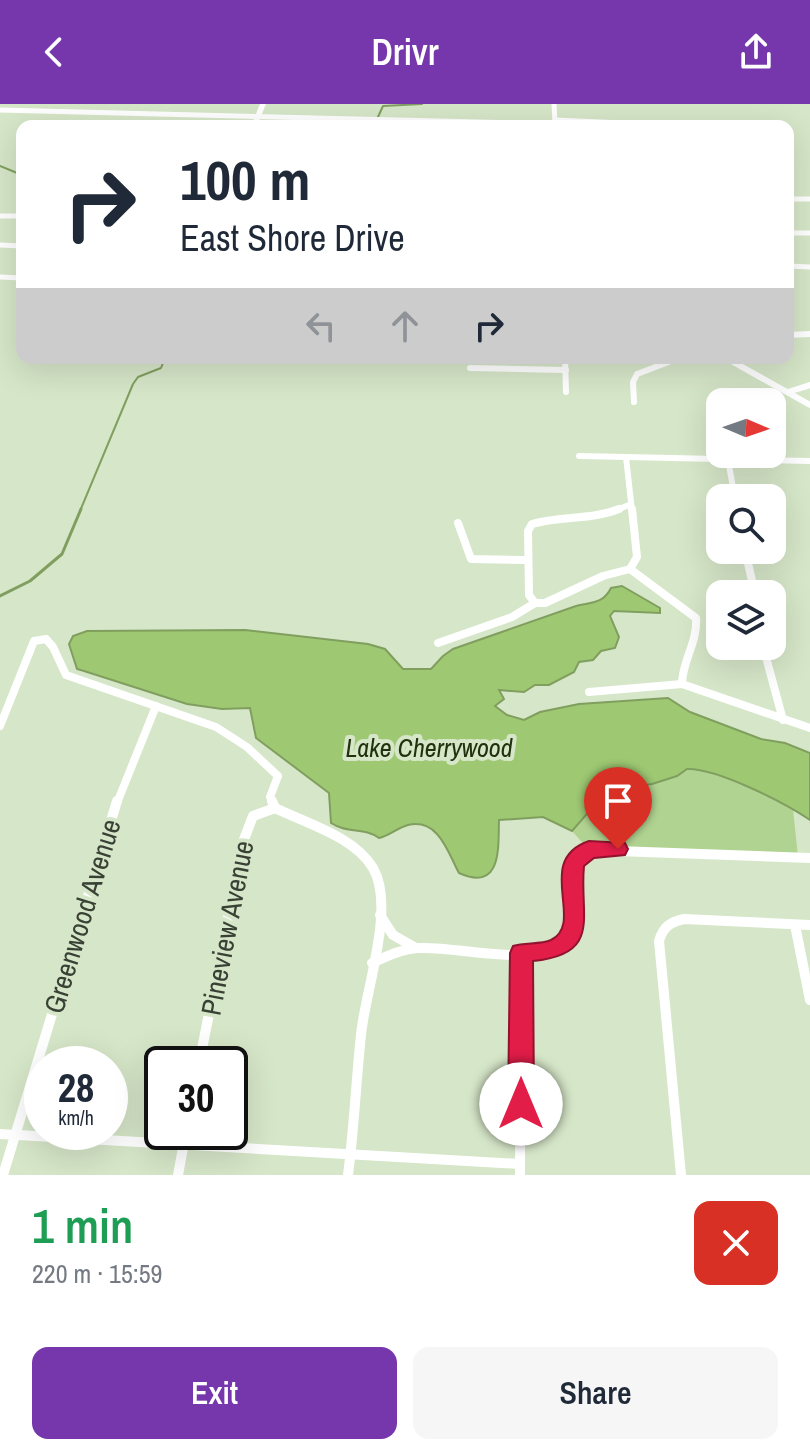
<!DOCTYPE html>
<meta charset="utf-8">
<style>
:root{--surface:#fff;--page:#f6f6f7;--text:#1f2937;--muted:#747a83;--accent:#7737ac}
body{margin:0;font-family:"Archivo Narrow",sans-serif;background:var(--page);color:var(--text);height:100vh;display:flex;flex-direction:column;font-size:30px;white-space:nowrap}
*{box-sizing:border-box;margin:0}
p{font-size:26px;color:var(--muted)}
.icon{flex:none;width:44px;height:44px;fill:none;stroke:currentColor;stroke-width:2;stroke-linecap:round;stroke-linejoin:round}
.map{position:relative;height:1071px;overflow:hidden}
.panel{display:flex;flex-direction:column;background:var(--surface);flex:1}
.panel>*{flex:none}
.banner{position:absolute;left:16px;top:16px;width:778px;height:244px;border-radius:16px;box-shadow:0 8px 32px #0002;background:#fff;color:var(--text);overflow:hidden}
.needle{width:52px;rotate:92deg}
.buttons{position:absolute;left:706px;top:284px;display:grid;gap:16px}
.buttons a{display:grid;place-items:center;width:80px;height:80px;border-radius:16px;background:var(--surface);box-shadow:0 8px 32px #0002;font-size:40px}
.speed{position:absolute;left:24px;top:942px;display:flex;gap:16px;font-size:40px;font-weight:700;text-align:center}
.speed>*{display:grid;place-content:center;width:104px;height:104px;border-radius:50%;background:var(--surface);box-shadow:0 8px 32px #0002;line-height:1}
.speed small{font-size:20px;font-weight:400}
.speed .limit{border:4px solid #111;border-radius:12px;background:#fff;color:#111}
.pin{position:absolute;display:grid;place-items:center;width:68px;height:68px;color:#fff;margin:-82px -34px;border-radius:50% 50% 50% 0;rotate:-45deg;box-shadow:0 0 8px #0007}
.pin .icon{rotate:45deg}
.me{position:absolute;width:88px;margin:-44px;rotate:0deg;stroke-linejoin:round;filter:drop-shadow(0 0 6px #0008)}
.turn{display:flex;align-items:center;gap:28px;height:168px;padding:0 32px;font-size:36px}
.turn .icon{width:104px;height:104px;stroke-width:2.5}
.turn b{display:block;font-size:56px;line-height:68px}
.lanes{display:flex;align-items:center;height:76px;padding:0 32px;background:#0003;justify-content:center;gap:40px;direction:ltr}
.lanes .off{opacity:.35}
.round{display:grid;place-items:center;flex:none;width:84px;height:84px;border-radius:16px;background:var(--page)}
.headline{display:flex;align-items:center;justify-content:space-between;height:136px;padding:0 32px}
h1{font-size:48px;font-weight:600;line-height:60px;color:#1e9e55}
.button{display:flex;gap:16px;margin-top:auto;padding:16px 32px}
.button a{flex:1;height:92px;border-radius:16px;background:var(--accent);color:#fff;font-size:32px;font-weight:600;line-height:92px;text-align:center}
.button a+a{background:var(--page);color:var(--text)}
header{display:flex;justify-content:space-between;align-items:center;height:104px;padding:0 32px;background:var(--accent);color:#fff;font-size:36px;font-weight:600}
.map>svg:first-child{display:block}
.green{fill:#b1d391}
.water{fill:#9ec872;stroke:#809f5f;stroke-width:2}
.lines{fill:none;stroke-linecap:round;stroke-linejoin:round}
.stream-far1{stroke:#809f5f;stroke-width:2}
.stream{stroke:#809f5f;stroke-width:3}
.minor-far3{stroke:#fff;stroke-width:5}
.minor-far2{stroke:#fff;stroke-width:6}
.minor-far1{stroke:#fff;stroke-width:8}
.minor{stroke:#fff;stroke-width:10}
.tertiary{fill:#fff;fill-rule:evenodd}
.route{fill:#e11d48;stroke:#92132f;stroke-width:2}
.labels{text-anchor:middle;stroke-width:8;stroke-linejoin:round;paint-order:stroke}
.water-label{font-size:26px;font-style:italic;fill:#21310d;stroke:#d6e6c8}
.near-street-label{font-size:28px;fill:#394034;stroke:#d6e6c8}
</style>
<header><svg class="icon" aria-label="back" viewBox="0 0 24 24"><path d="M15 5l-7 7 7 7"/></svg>Drivr<svg class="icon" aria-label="share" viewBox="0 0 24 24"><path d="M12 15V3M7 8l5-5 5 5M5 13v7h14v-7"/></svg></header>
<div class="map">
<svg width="810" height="1071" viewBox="0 0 810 1071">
<rect width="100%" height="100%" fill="#d6e6c8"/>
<path class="green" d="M687,665c23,-1 86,27 106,40l5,48 -209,-7 -17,-19 35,-40 45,-7 25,-8z"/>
<path class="water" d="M622,482l38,22v5l-46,-2 -4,5 9,21 -4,11 -14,3 -8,9 -14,2 -5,10 -25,13h-14l-11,7 -25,-2 5,9 -9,7 12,9 17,5 16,-8 39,-8 89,-6 22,14 71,27 24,4 25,10v67c-25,-17 -93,-52 -123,-51l-10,7 -25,8 -45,7 -35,40 -29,-14 -44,3c-1,25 4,73 -40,53 -11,-20 -20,-55 -51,-48 -11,3 -19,11 -29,13 -15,-11 -31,-4 -48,-15l-2,-30 -73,-55 -6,-30 -28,1 -35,-5 -103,-33 -7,-2 -8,-25 4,-8 14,-5 158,-1 123,14 17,5 18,20h28l12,-13 10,-7 123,-43c16,-4 27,-2 35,-18z"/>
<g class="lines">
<g class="stream-far1">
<path d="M378,13l5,-11 39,-2"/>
<path d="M0,62l22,9"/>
<path d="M80,407l53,-127 5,-7 23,-9 4,-10"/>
</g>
<path class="stream" d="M0,492l30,-15 32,-27 19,-45"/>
<g class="minor-far3">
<path d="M554,0l1,19"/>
<path d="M0,6l555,14"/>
<path d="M555,16l114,5"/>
<path d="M788,95h22"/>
<path d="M0,112h22"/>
<path d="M788,129h22"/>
<path d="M0,141l22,1"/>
<path d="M788,162l22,1"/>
<path d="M0,173l22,1"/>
</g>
<g class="minor-far2">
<path d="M788,231l22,-1"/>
<path d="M565,254l1,34"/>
<path d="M726,254l84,47"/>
<path d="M470,264l96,2"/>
<path d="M788,288l22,-7"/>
<path d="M634,298l-1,-20 4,-8 42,-16"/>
<path d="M579,352l231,5"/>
<path d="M626,353l6,54"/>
<path d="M728,356l7,38"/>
<path d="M614,407l15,-6"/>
</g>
<g class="minor-far1">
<path d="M619,405c-28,11 -58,7 -87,15l-4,7 1,64 6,8h10l58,-27 27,-7"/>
<path d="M458,419l13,36 56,1"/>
<path d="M745,446l10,44"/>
<path d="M630,465l7,-12 -5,-48"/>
<path d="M630,465l66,49c2,24 -14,43 -14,66l128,44"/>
<path d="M438,539l74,-26 23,-14"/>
<path d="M763,542l20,74"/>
<path d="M589,588l93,-8"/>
<path d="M0,622l34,-85 12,-2 7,8 13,28 150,52 31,20 31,29 -8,21 3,6"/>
<path d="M117,699l39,-97"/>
</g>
<g class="minor">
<path d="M272,697l3,7c31,15 80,29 98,60 23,39 -8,123 -12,167 -5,47 -7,94 -13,140"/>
<path d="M380,811l13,20 23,13"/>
<path d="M795,821l15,75"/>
<path d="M372,859c15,-7 30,-14 46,-15 40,-2 105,18 140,-2 39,-22 -7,-74 31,-96l221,8"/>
<path d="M199,960l44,-222 10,-26 22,-8"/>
<path d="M0,1030l520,30"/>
<path d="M3,1071l114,-374"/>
<path d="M178,1071l8,-43"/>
<path d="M520,1071l1,-222"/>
<path d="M681,1071l-22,-234c4,-14 11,-19 25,-22l126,6"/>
</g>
<path class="tertiary" d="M260,0h6l-9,22h-6z"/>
</g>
<path class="route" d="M589,737l36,2 3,6 -3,6 -31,3 -10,8c-5,50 19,88 -51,95l1,143 -4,8 -9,4 -9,-4 -4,-8 2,-151 3,-7c12,-4 27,-1 38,-6 35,-17 -18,-80 38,-99z"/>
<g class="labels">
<g class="water-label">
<text x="429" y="653">Lake Cherrywood</text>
</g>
<g class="near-street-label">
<text transform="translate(82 812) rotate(-73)" y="10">Greenwood Avenue</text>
<text transform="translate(227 824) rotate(-79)" y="10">Pineview Avenue</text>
</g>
</g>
</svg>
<div class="buttons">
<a><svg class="needle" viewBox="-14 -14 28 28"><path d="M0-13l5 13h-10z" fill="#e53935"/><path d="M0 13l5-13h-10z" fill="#747a83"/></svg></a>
<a><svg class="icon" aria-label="search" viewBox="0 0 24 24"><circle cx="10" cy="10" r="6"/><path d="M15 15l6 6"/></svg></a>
<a><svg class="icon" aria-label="layers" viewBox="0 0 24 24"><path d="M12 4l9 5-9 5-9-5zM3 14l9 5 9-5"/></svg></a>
</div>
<div class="speed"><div>28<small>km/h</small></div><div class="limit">30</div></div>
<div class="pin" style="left:618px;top:745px;background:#d93025"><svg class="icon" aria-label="arrive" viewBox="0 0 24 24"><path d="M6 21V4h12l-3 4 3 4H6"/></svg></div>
<svg class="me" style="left:521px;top:1000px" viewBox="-20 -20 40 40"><circle r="19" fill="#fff"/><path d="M0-13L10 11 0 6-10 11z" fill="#e11d48"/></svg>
<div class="banner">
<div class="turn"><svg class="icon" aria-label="right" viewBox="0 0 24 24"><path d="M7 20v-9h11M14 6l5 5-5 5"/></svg><div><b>100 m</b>East Shore Drive</div></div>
<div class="lanes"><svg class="icon off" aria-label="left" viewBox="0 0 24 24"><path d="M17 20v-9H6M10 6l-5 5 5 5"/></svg><svg class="icon off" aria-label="ahead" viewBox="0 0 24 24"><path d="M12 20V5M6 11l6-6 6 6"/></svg><svg class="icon" aria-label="right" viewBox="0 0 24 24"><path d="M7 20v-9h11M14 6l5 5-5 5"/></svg></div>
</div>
</div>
<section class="panel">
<div class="headline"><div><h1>1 min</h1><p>220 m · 15:59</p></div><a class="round" style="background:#d93025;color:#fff"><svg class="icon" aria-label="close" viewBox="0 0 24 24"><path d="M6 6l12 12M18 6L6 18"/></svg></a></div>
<div class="button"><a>Exit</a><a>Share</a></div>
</section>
